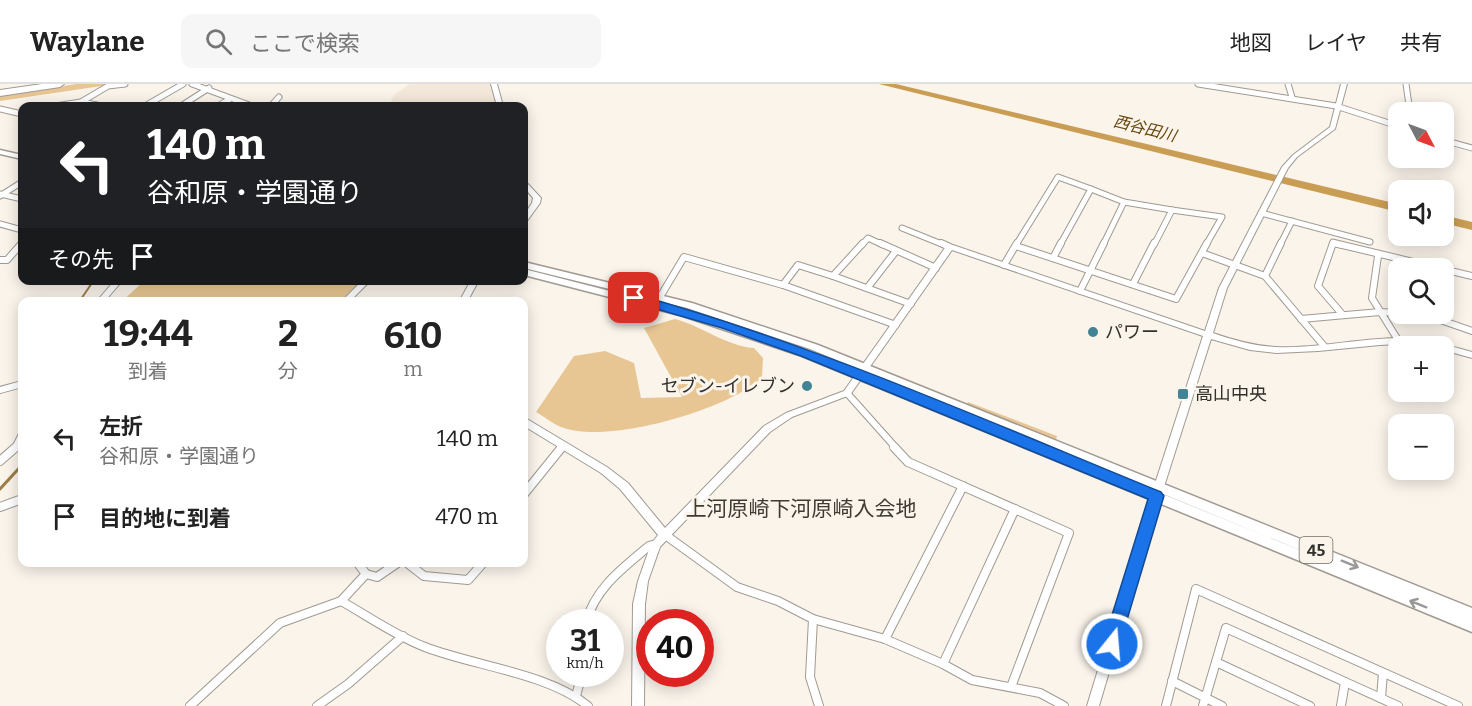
<!DOCTYPE html>
<html lang="ja">
<meta charset="utf-8">
<style>
:root{--surface:#fff;--page:#f6f6f6;--text:#222;--muted:#767676;--line:#e0e0e0}
body{margin:0;font-family:Bitter,"Noto Sans JP",serif;background:var(--page);color:var(--text);height:100vh;display:flex;flex-direction:column;font-size:22px;white-space:nowrap}
*{box-sizing:border-box;margin:0}
p{font-size:20px;color:var(--muted)}
.icon{flex:none;width:33px;height:33px;fill:none;stroke:currentColor;stroke-width:2;stroke-linecap:round;stroke-linejoin:round}
.map{position:relative;flex:1;overflow:hidden}
.side{position:absolute;left:18px;top:213px;width:510px;height:270px;display:flex;flex-direction:column;background:var(--surface);border-radius:12px;box-shadow:0 3px 15px #0003}
.side>*{flex:none}
.hud{position:absolute;left:18px;top:18px;width:510px;height:183px;border-radius:12px;box-shadow:0 3px 15px #0003;background:#202124;color:#fff;overflow:hidden}
.needle{width:39px;rotate:131deg}
.controls{position:absolute;left:1388px;top:18px;display:grid;gap:12px}
.controls a{display:grid;place-items:center;width:66px;height:66px;border-radius:12px;background:var(--surface);box-shadow:0 3px 15px #0003;font-size:30px}
.speed{position:absolute;left:546px;top:525px;display:flex;gap:12px;font-size:30px;font-weight:700;text-align:center}
.speed>*{display:grid;place-content:center;width:78px;height:78px;border-radius:50%;background:var(--surface);box-shadow:0 3px 15px #0003;line-height:1}
.speed small{font-size:15px;font-weight:400}
.speed .limit{border:9px solid #d22;background:#fff;color:#111}
.pin{position:absolute;display:grid;place-items:center;width:51px;height:51px;color:#fff;margin:-26px;border-radius:12px;box-shadow:0 3px 9px #0006}
.me{position:absolute;width:66px;margin:-33px;rotate:17deg;stroke-linejoin:round;filter:drop-shadow(0 0 4px #0008)}
.turn{display:flex;align-items:center;gap:21px;height:126px;padding:0 30px;font-size:27px}
.turn .icon{width:78px;height:78px;stroke-width:2.5}
.turn b{display:block;font-size:42px;line-height:51px}
.then{display:flex;align-items:center;height:57px;padding:0 30px;background:#0003;gap:12px;font-size:22px}
.eta{display:flex;justify-content:space-evenly;align-items:center;height:102px;text-align:center}
.eta b{font-size:36px;font-weight:700;line-height:42px}
ul{padding:0;list-style:none}
li{display:flex;align-items:center;gap:18px;height:78px;padding:0 30px}
li div{flex:1}
li b{display:block;font-size:22px}
li em{font-style:normal}
header{display:flex;align-items:center;gap:36px;box-sizing:border-box;height:84px;padding:0 30px;background:var(--surface);border-bottom:2px solid var(--line)}
header strong{font-size:28px}
nav{display:flex;gap:33px;margin-inline-start:auto;font-size:21px}
.search{width:420px;height:54px;background:var(--page);display:flex;align-items:center;gap:15px;box-sizing:border-box;padding:0 21px;border-radius:12px;color:var(--muted);font-size:22px}
.map>svg:first-child{display:block}
.built{fill:#f3e8d9}
.green{fill:#e8c693}
.lines{fill:none;stroke-linecap:round;stroke-linejoin:round}
.stream-far1{stroke:#9d7d48;stroke-width:2}
.stream{stroke:#9d7d48;stroke-width:3}
.river{fill:#ca9d54;fill-rule:evenodd}
.minor-far2-casing{stroke:#a09a92;stroke-width:7}
.minor-far1-casing{stroke:#a09a92;stroke-width:8}
.minor-casing{stroke:#a09a92;stroke-width:10}
.tertiary-casing{stroke:#a09a92;stroke-width:2}
.primary-casing{stroke:#a09a92;stroke-width:3}
.motorway-casing{stroke:#a09a92;stroke-width:2}
.minor-far2{stroke:#fff;stroke-width:5}
.minor-far1{stroke:#fff;stroke-width:6}
.minor{stroke:#fff;stroke-width:8}
.tertiary{fill:#fff;fill-rule:evenodd}
.primary{fill:#fff;fill-rule:evenodd}
.motorway{fill:#fff;fill-rule:evenodd}
.oneway{stroke:#999896}
.route{fill:#1a73e8;stroke:#114b97;stroke-width:1.5}
.poi-dot{fill:#428395;stroke:#faf4eb;stroke-width:2}
.labels{text-anchor:middle;stroke-width:6;stroke-linejoin:round;paint-order:stroke}
.far-water-label{font-size:16px;font-style:italic;fill:#65460c;stroke:#faf4eb}
.shield{fill:#faf4eb;stroke:#6f6c66;stroke-width:1.5}
.shield-label{font-size:16px;font-weight:bold;fill:#33312d}
.poi-label{font-size:18px;fill:#33312d;stroke:#faf4eb;text-anchor:start}
.quarter-label{font-size:21px;fill:#3f3a33;stroke:#faf4eb}
</style>
<header>
<strong>Waylane</strong>
<div class="search"><svg class="icon" aria-label="search" viewBox="0 0 24 24"><circle cx="10" cy="10" r="6"/><path d="M15 15l6 6"/></svg>ここで検索</div>
<nav><a>地図</a><a>レイヤ</a><a>共有</a></nav>
</header>
<div class="map">
<svg width="1472" height="622" viewBox="0 0 1472 622">
<rect width="100%" height="100%" fill="#faf4eb"/>
<path class="built" d="M410,0h81l6,22h-108l5,-11z"/>
<g class="green">
<path d="M76,0h39l-115,17v-5z"/>
<path d="M144,197h217l-21,20 -126,1 -1,-4 -10,4h-82z"/>
<path d="M675,235c27,7 51,27 79,29l9,10 -1,20c-35,32 -153,66 -198,50 -10,-3 -19,-11 -28,-16l38,-56 31,-5 29,12 7,35 41,-1 -38,-69z"/>
<path d="M968,318l89,34 -1,4 -89,-36z"/>
</g>
<g class="lines">
<path class="stream-far1" d="M79,218l15,-22"/>
<path class="stream" d="M0,405l22,-24"/>
<g class="river">
<path d="M879,0h17l502,120v8z"/>
<path d="M1443,131l29,7v8l-29,-7z"/>
</g>
<g class="minor-far2-casing">
<g id="minor-far2">
<path d="M192,0l60,22"/>
<path d="M1198,0l138,22 62,20"/>
<path d="M1288,0l4,13"/>
<path d="M1406,0l4,28"/>
<path d="M81,18l21,4"/>
<path d="M55,22l26,-4 27,-16 17,-2"/>
<path d="M145,22l38,-22"/>
<path d="M181,22l28,-18"/>
<path d="M218,22l12,-7"/>
<path d="M271,22l8,-9"/>
<path d="M0,25l22,5"/>
<path d="M1443,56l29,8"/>
<path d="M1091,105l33,13 -21,43"/>
<path d="M0,110l22,5"/>
<path d="M0,112l22,-14"/>
<path d="M1124,118l48,8 -18,35"/>
<path d="M1172,126l50,7 -16,28"/>
<path d="M1261,129l109,29"/>
<path d="M0,140l22,6"/>
<path d="M902,144l42,17"/>
<path d="M1333,159l7,2"/>
<path d="M20,161l2,-2"/>
<path d="M862,161l6,-7 15,7"/>
<path d="M1016,161l42,-68 33,12 -31,56"/>
<path d="M1280,161l12,-24"/>
<path d="M1332,161l1,-3"/>
</g>
</g>
<g class="minor-far1-casing">
<g id="minor-far1">
<path d="M863,159l-30,33 78,28"/>
<path d="M880,159l56,25"/>
<path d="M941,159l9,4"/>
<path d="M1281,159l-16,33 59,70"/>
<path d="M1333,159l-15,43 24,28"/>
<path d="M1334,159l138,33"/>
<path d="M1016,162l160,53 31,-56"/>
<path d="M1202,169l63,23"/>
<path d="M1378,172l-6,42 26,42"/>
<path d="M1053,174l8,-15"/>
<path d="M0,176h7l15,-17"/>
<path d="M1004,181l13,-22"/>
<path d="M833,192l-35,-11 -15,20 113,40"/>
<path d="M1133,200l21,-41"/>
<path d="M868,203l28,-36"/>
<path d="M1080,207l24,-48"/>
<path d="M660,213l24,-40 99,28"/>
<path d="M100,218l19,-22"/>
<path d="M345,218l22,-22"/>
<path d="M1404,230l22,1 46,16"/>
<path d="M1301,235l79,-7 18,1"/>
<path d="M0,306l22,-6"/>
<path d="M847,309l49,55"/>
<path d="M15,364l7,-14"/>
<path d="M560,364l3,-3"/>
</g>
</g>
<g class="minor-casing">
<g id="minor">
<path d="M894,363l14,15 161,71 -58,154"/>
<path d="M0,377l16,-14"/>
<path d="M524,410l38,-47"/>
<path d="M0,423l22,-8"/>
<path d="M664,450l73,53 41,14 35,18 -3,58 9,29"/>
<path d="M357,478l9,12 -25,27c27,15 55,35 84,46 49,19 123,26 163,59"/>
<path d="M406,478l18,14 44,4 16,-18"/>
<path d="M366,490l11,3 22,-15"/>
<path d="M813,535l72,20 58,25 29,16 68,13 24,13"/>
<path d="M586,538c10,-35 37,-54 63,-76l7,-2"/>
<path d="M885,555l78,-153"/>
<path d="M1216,578l94,44"/>
<path d="M943,580l72,-155"/>
<path d="M1172,597l50,25"/>
<path d="M576,612l6,-22"/>
<path d="M1381,614l2,-25"/>
<path d="M190,622l90,-83 61,-22"/>
<path d="M317,622l31,-22 55,-48"/>
<path d="M1166,622l30,-117 262,117"/>
<path d="M1203,622l23,-78 172,78"/>
<path d="M1341,622l4,-24"/>
</g>
</g>
<g class="tertiary-casing">
<g id="tertiary">
<path d="M491,0h6l6,22h-6z"/>
<path d="M1341,0h6l-12,45 -38,28 -9,11 -61,120 -14,45c20,7 41,13 63,14 41,2 82,-9 124,-9 25,1 48,7 72,14v6l-29,-8v-4l-43,-2 -20,1 -62,6 -42,2 -26,-3 -39,-11 -50,157 -62,210h-12l64,-210 52,-160 -251,-86 -102,145 -58,22 -22,15 -110,115 -12,34 -3,23 -1,102h-12l1,-102 5,-23 13,-37 7,-9 -38,-46 -19,-16 -77,-47v-7h3l80,48 21,16 37,45 99,-102 22,-13 58,-22 103,-146h6l252,86 14,-43 63,-121 11,-12 37,-28z"/>
<path d="M524,97l2,1 15,16 -1,5 -13,18h-3v-6l8,-12 1,-5 -9,-11z"/>
<path d="M471,196h8l-12,22h-8z"/>
</g>
</g>
<g class="primary-casing">
<g id="primary">
<path d="M0,66l22,5v4l-22,-5z"/>
<path d="M524,178l168,41 126,42 654,263v24l-670,-276 -119,-40 -159,-41v-6l164,42 122,39 514,210 -514,-211 -123,-41 -163,-40z"/>
</g>
</g>
<g class="motorway-casing">
<path id="motorway" d="M42,0h22l-4,3 -60,9v-6z"/>
</g>
<use href="#minor-far2" class="minor-far2"/>
<use href="#minor-far1" class="minor-far1"/>
<use href="#minor" class="minor"/>
<use href="#tertiary" class="tertiary"/>
<use href="#primary" class="primary"/>
<use href="#motorway" class="motorway"/>
</g>
<defs><path id="oneway-shaft" d="M-6 0H5M1.5-3L5.5 0L1.5 3" fill="none" stroke-width="1.6" stroke-linecap="round" stroke-linejoin="round" transform="scale(1.5)"/></defs>
<g class="oneway">
<use href="#oneway-shaft" transform="translate(1350 480) rotate(22)"/>
<use href="#oneway-shaft" transform="translate(1418 520) rotate(-158)"/>
</g>
<path class="route" d="M634,210c181,50 353,127 527,198l3,4 -46,154 -6,3 -6,-3 -3,-6 45,-145 -347,-143 -79,-28 -93,-27v-5z"/>
<g class="poi-dot">
<circle cx="1093" cy="248" r="6"/>
<circle cx="807" cy="302" r="6"/>
<rect x="1177" y="304" width="12" height="12" rx="3"/>
</g>
<g class="labels">
<g class="far-water-label">
<text transform="translate(1145 44) rotate(14)" y="6">西谷田川</text>
</g>
<rect class="shield" x="1299.5" y="453" width="33" height="26" rx="4.5"/>
<g class="shield-label">
<text x="1316" y="472">45</text>
</g>
<g class="poi-label">
<text x="1105" y="254">パワー</text>
<text x="795" y="308" text-anchor="end">セブン-イレブン</text>
<text x="1195" y="316">高山中央</text>
</g>
<g class="quarter-label">
<text x="801" y="432">上河原崎下河原崎入会地</text>
</g>
</g>
</svg>
<div class="controls">
<a><svg class="needle" viewBox="-14 -14 28 28"><path d="M0-13l5 13h-10z" fill="#e53935"/><path d="M0 13l5-13h-10z" fill="#767676"/></svg></a>
<a><svg class="icon" aria-label="sound" viewBox="0 0 24 24"><path d="M4 9h4l5-4v14l-5-4H4zM17 9q2 3 0 6"/></svg></a>
<a><svg class="icon" aria-label="search" viewBox="0 0 24 24"><circle cx="10" cy="10" r="6"/><path d="M15 15l6 6"/></svg></a>
<a>+</a>
<a>−</a>
</div>
<div class="speed"><div>31<small>km/h</small></div><div class="limit">40</div></div>
<div class="pin" style="left:634px;top:214px;background:#d93025"><svg class="icon" aria-label="arrive" viewBox="0 0 24 24"><path d="M6 21V4h12l-3 4 3 4H6"/></svg></div>
<svg class="me" style="left:1112px;top:560px" viewBox="-20 -20 40 40"><circle r="17" fill="#1a73e8" stroke="#fff" stroke-width="3"/><path d="M0-11L8 9 0 5-8 9z" fill="#fff"/></svg>
<div class="hud">
<div class="turn"><svg class="icon" aria-label="left" viewBox="0 0 24 24"><path d="M17 20v-9H6M10 6l-5 5 5 5"/></svg><div><b>140 m</b>谷和原・学園通り</div></div>
<div class="then">その先<svg class="icon" aria-label="arrive" viewBox="0 0 24 24"><path d="M6 21V4h12l-3 4 3 4H6"/></svg></div>
</div>
<section class="side">
<div class="eta">
<div><b>19:44</b><p>到着</p></div>
<div><b>2</b><p>分</p></div>
<div><b>610</b><p>m</p></div>
</div>
<ul>
<li><svg class="icon" aria-label="left" viewBox="0 0 24 24"><path d="M17 20v-9H6M10 6l-5 5 5 5"/></svg><div><b>左折</b><p>谷和原・学園通り</p></div><em>140 m</em></li>
<li><svg class="icon" aria-label="arrive" viewBox="0 0 24 24"><path d="M6 21V4h12l-3 4 3 4H6"/></svg><div><b>目的地に到着</b></div><em>470 m</em></li>
</ul>
</section>
</div>
